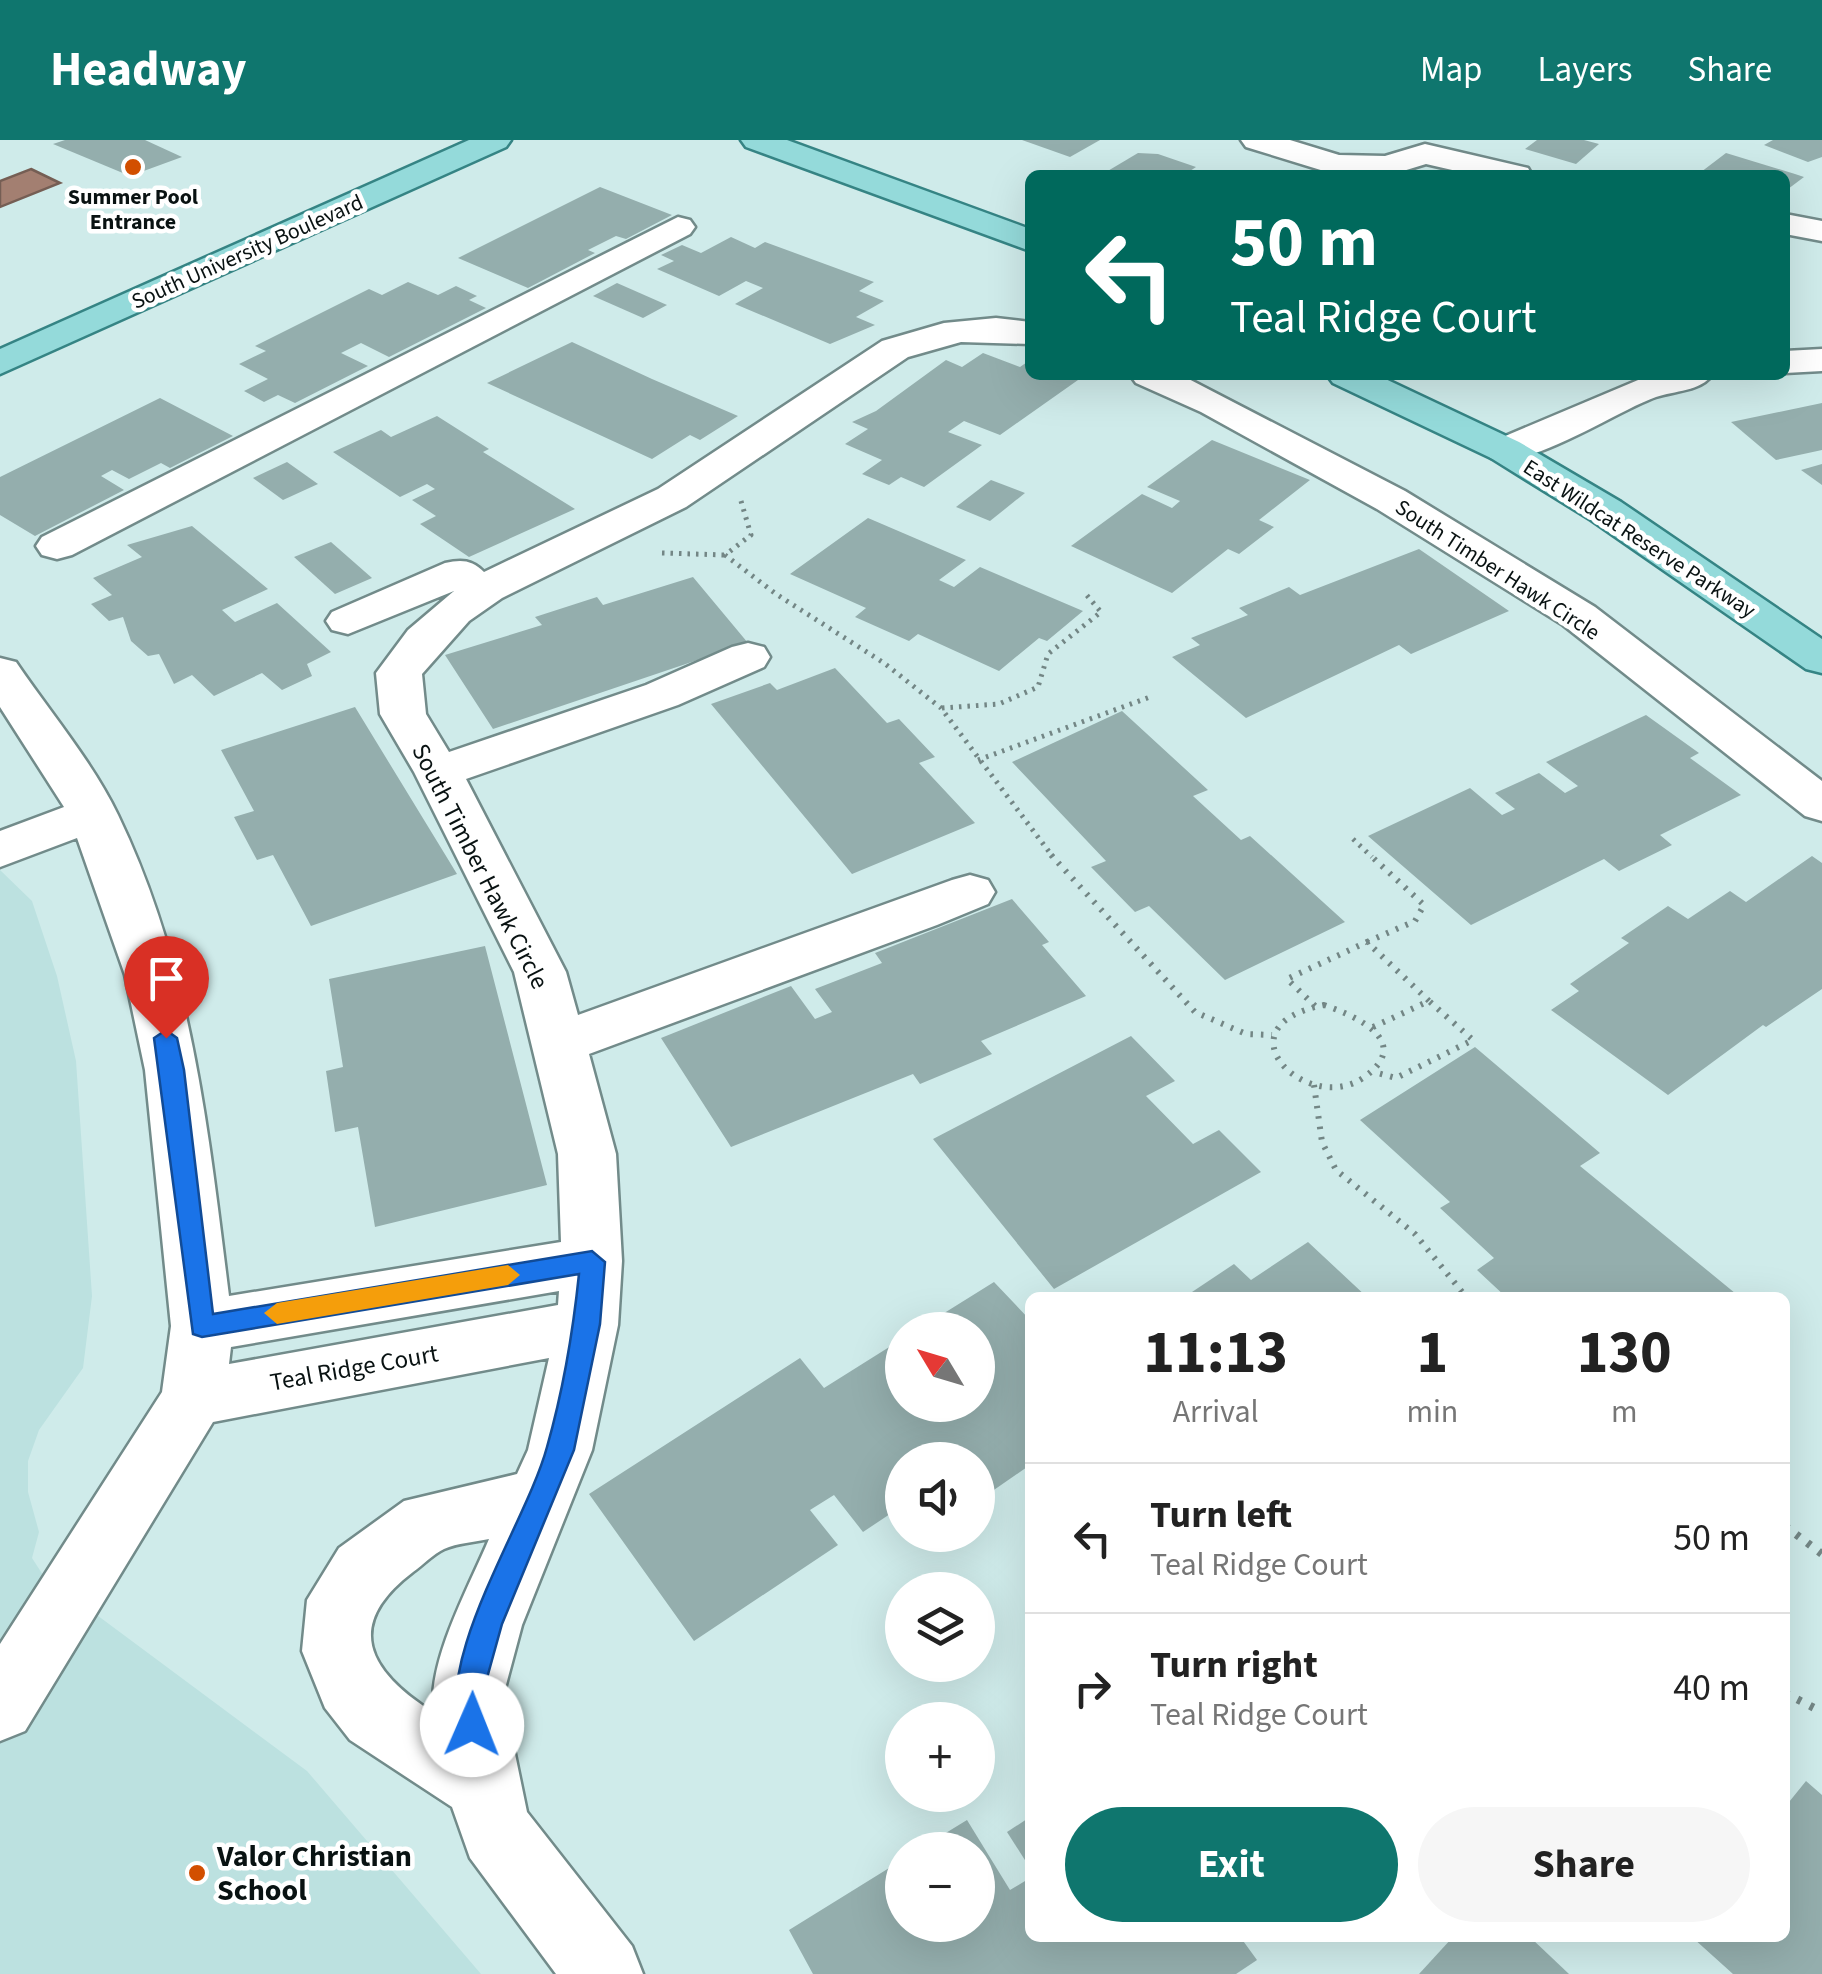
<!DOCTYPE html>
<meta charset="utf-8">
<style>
:root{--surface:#fff;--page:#f6f6f6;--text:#222;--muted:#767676;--line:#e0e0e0;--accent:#0f766e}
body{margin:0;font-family:"Source Sans 3",sans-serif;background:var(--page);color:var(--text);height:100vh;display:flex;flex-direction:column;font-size:38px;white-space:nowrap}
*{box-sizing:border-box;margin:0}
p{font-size:32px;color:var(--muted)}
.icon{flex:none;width:55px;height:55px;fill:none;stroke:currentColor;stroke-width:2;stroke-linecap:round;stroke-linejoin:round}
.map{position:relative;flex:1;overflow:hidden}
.drawer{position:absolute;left:1025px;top:1152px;width:765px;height:650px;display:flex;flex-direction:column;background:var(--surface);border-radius:15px;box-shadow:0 10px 40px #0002}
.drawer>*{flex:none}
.guide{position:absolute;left:1025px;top:30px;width:765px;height:210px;border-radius:15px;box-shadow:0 10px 40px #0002;background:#00695c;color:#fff;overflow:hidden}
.needle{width:65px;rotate:308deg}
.fabs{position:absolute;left:885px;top:1172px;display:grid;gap:20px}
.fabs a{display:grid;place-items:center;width:110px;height:110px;border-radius:50%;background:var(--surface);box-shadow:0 10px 40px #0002;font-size:50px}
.pin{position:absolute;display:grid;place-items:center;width:85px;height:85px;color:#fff;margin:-102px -42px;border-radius:50% 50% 50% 0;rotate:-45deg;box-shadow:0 0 10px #0007}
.pin .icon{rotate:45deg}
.me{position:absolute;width:110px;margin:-55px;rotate:1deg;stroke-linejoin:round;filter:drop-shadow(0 0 8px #0008)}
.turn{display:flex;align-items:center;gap:35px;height:210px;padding:0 40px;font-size:45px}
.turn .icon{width:130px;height:130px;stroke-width:2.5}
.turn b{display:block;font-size:70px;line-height:85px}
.eta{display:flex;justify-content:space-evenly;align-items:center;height:170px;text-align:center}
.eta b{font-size:60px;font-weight:700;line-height:70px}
.button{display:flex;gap:20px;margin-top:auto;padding:20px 40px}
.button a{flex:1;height:115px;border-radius:60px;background:var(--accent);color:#fff;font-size:40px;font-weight:700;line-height:115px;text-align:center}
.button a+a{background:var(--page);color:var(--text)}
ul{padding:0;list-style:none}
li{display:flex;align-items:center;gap:30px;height:150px;padding:0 40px;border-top:2px solid var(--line)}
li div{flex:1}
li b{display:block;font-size:38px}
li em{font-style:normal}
header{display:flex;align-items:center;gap:60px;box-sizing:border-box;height:140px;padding:0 50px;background:var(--accent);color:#fff}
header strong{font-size:48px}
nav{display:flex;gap:55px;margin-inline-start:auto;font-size:35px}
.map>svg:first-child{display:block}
.built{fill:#bce1e0}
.water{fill:#a37f71;stroke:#755e54;stroke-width:2.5}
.building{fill:#94aead}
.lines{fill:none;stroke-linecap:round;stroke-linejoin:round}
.minor-casing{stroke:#728b8a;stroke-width:5}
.major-casing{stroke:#358484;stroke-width:5}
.path-far2{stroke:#738685;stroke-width:5;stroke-dasharray:2.5 6;stroke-linecap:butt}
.path-far1{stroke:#738685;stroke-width:6;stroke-dasharray:2.5 8;stroke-linecap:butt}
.path{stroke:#738685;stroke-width:8;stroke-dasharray:4 10;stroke-linecap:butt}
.minor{fill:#fff;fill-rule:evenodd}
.major{fill:#94dada;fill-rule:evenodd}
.route{fill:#1a73e8;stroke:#114b97;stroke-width:2.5}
.slow{fill:#f59e0b}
.poi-dot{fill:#d24f00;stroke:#fff;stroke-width:4}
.labels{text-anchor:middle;stroke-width:9;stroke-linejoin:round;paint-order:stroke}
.far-poi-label{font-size:22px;font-weight:bold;fill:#091212;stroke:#fff}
.far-street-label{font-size:22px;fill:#091212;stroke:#fff}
.street-label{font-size:25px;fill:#091212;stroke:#fff}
.near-poi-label{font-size:30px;font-weight:bold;fill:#091212;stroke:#fff;text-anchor:start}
</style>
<header>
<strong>Headway</strong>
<nav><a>Map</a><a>Layers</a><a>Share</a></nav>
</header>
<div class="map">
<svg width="1822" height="1834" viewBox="0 0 1822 1834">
<rect width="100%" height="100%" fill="#cfebea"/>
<path class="built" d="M0,730l32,31 25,75 19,85 16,235 -9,72 -44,62 -11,31v31l11,40 -7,26 11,17 264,196 174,203h-481z"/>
<path class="water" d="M31,29l29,14 -60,24v-26z"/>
<g class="building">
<path d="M65,0h80l37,17 -52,19 -77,-32z"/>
<path d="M1022,0h78l-30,17z"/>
<path d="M1537,0h47l15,4 -23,20 -51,-15z"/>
<path d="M1773,0h49v17l-14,5 -44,-17z"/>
<path d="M1138,13l20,1 38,13 -12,8h-83z"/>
<path d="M1726,13l69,21 9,3 -16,12 -3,-14 -84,-3z"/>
<path d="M600,47l72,28 -46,24 -10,-3 -28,14 7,3 -67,35 -70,-30z"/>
<path d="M731,97l24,11 10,-6 109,40 -15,9 25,10 -28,16 19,8 -45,19 -95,-40 28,-16 -17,-7 -27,15 -62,-27 17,-8 -13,-6 21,-10 19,8z"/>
<path d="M408,142l30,13 18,-9 21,10 -8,4 17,8 -97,49 -28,-14 -20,10 27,13 -73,37 -17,-8 -14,7 -20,-11 24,-12 -29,-15 27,-13 -11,-5 114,-57 13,6z"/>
<path d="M617,143l50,22 -24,13 -50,-22z"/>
<path d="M572,202l80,37 86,37 -38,24 -10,-5 -38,24 -165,-76z"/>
<path d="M983,213l37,14 10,-7v15l48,5 -78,55 -36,-14 -16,11 34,13 -58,42 -23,-10 -12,8 -27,-11 20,-14 -37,-16 23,-15 -16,-7 24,-11 70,-51 16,7z"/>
<path d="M160,258l73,38 -63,32 -9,-5 -32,16 -17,-9 -11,6 23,14 -89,46 -35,-21v-38z"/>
<path d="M1822,263v47l-46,10 -45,-38z"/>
<path d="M437,276l52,33 -6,3 92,57 -106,48 -49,-33 16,-8 -24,-16 23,-11 -8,-5 -27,13 -67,-45 48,-22 10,7z"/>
<path d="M1212,300l98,40 -51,40 15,7 -35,27 -11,-5 -56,44 -101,-47 71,-52 30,14 8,-7 -33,-14z"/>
<path d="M287,322l31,22 -35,16 -30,-22z"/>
<path d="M1822,324v21l-21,-15z"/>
<path d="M991,340l34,13 -35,28 -34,-14z"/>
<path d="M868,378l98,42 -27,20 15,7 26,-20 103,44 -36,30 -8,-3 -40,33 -81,-37 -9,7 -54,-24 11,-9 -76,-34z"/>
<path d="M192,386l76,63 -46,21 13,12 42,-19 54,49 -24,12 5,12 -30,14 -20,-17 -48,23 -22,-21 -18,9 -15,-30 -11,2 -17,-15 -8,-24 -14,4 -18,-17 21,-9 -19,-17 49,-21 -15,-12z"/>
<path d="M331,402l41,36 -37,16 -41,-37z"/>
<path d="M1419,409l90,62 -98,43 -12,-9 -153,73 -74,-61 28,-12 -9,-7 57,-23 -9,-7 50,-21 11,8z"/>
<path d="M693,437l55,66 -255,86 -48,-74 97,-30 -7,-8 62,-20 6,8z"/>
<path d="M835,528l52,55 12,-4 36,38 -16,6 56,60 -123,51 -141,-170 59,-21 7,7z"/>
<path d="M355,567l102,167 -146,52 -38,-71 -16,5 -23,-43 20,-6 -33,-61z"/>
<path d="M1122,571l86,79 -15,6 48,44 9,-4 95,86 -120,58 -76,-74 -14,6 -44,-45 15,-6 -94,-99z"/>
<path d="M1646,575l53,38 -9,5 51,37 -81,40 12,10 -53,26 -15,-12 -133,66 -103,-89 102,-48 32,27 13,-6 -20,-16 44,-20 26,20 13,-7 -32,-24z"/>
<path d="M1812,716l10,7v126l-56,38 -3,-2 -95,70 -117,-85 28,-19 -9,-7 59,-41 -8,-5 47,-32 20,13 42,-28 16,11z"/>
<path d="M1012,759l37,43 -7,3 44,51 -105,45 11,13 -72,30 -7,-10 -182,73 -70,-109 130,-52 24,33 17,-7 -17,-23 67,-26 -7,-10z"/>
<path d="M485,806l62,239 -172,42 -17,-100 -23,5 -9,-61 17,-4 -14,-88z"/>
<path d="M1131,896l44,45 -29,15 47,48 26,-14 42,42 -207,117 -121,-150z"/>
<path d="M1475,907l125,106 -20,13 161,132h-234l-30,-28 17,-12 -54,-50 10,-6 -90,-82z"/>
<path d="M1308,1102l60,56h-185l51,-34 17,16z"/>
<path d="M994,1142l36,38v145l-52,36v-41h-76v46l-39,26 -29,-37 -24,15 28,35 -144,96 -105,-147 211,-136 24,30 78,-49v66h76v-75h-61z"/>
<path d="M1806,1641l16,14v179h-89l-40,-36h92v-131z"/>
<path d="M1030,1677v51l-23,-36z"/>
<path d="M967,1680l43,70 20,-12v60h211l16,22 -21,14h-423l-24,-44 113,-70v65h76v-75h-60z"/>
<path d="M1452,1798h79l38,36h-150z"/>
</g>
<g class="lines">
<g class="minor-casing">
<g id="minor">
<path d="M1241,0h49l49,15 46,1 40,-12 103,24 4,7h-58l-48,-11 -36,11h-53l-91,-28z"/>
<path d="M1785,74l37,7v20l-37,-7z"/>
<path d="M678,77l12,3 5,7 -5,7 -618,321 -15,4 -15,-4 -6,-9 6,-9z"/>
<path d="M996,178l34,4v22l-69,-2 -53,15 -222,150 -184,91 -33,23 -47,53 4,40 23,38 197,-67 86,-38 16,-4 16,4 6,10 -6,10 -86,38 -212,74 100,193 12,43 374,-135 18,-5 18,5 7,12 -7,12 -51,21 -348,129 27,100 6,107 -4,64 -26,125 -70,175 -19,71 24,116 105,134 11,28h-87l-86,-116 -18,-51 -102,-67 -25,-32 -23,-57 5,-51 32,-52 65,-47 113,-27 11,-24 21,-92 -336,64 -188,309 -25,10v-97l162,-252 9,-66 -26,-256 -20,-95 -48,-137 -77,29v-36l64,-24 -64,-100v-49l16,4c33,49 76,99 102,153 74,154 90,314 111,481l332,-54 -3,-88 -44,-182 -100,-200 -34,-58 -4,-41 32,-43 46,-39 -106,43 -16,-4 -6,-9 6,-9 113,-49c17,-4 27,-3 39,9l174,-83 224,-148 62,-18zM559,1151l-1,14 -329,59 2,-17zM489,1399c-19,46 -63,124 -55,174 -65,-41 -92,-87 -21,-141 10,-7 20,-18 31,-23 13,-6 31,-7 45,-10z"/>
<path d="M1822,209v22l-37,2v-22z"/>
<path d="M1130,235h51l224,116 190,116 227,174v40l-17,-5 -242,-191 -186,-116 -176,-97 -65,-29z"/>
<path d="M1650,235h62c-11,16 -38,16 -56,22 -42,15 -124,72 -165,61l-6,-8 6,-8z"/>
</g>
</g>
<g class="major-casing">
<g id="major">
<path d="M469,0h42l-5,7 -506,227v-25z"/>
<path d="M741,0h46l243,89v22l-284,-104z"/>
<path d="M1327,235h50l142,67 102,60 201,137v34l-16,-4 -215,-149 -100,-62 -158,-75z"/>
</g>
</g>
<g class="path-far2">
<path d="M741,361l10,34 -26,20 51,39 108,69 57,45 112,149"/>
<path d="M662,413l63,2"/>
<path d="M942,568l57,-4 39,-17 10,-33 53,-42 -17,-20"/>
<path d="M978,620l172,-63"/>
<path d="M1353,699l19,18"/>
</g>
<g class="path-far1">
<path d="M1051,715l144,157 51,22 26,1"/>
<path d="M1367,802l48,-21 9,-16 -54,-50"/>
<path d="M1324,865c32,11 91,37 39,73 -57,38 -147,-52 -39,-73z"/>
<path d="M1315,866l-28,-27 80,-37 62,59"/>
<path d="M1373,887l56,-26 44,39 -77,38 -22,-6"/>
<path d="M1314,945l8,57 14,28 79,64 52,64"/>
</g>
<g class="path">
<path d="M1785,1386l37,28"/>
<path d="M1785,1553l37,19"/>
</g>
<use href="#minor" class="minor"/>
<use href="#major" class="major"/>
</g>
<path class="route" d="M166,890l11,8 7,32 29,244 379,-63 13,11 -5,62 -26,126 -72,174 -20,72 5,29 -4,10 -11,4 -10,-4c-31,-73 65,-213 85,-288 16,-56 26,-115 32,-173l-377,63 -9,-3 -39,-296z"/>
<path class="slow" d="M508,1125l12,10 -12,10 -231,39 -13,-11 13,-10z"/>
<g class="poi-dot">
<circle cx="133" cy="27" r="10"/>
<circle cx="197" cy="1733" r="10"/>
</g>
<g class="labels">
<g class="far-poi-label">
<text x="133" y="64">Summer Pool<tspan x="133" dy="25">Entrance</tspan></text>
</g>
<g class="far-street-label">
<text transform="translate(247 111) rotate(-24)" y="8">South University Boulevard</text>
<text transform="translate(1640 398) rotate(33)" y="8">East Wildcat Reserve Parkway</text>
<text transform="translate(1498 429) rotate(33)" y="8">South Timber Hawk Circle</text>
</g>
<g class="street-label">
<text transform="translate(481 726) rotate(63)" y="9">South Timber Hawk Circle</text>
<text transform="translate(354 1227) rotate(-10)" y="9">Teal Ridge Court</text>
</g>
<g class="near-poi-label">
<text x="217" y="1726">Valor Christian<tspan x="217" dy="34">School</tspan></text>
</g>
</g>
</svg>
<div class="fabs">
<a><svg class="needle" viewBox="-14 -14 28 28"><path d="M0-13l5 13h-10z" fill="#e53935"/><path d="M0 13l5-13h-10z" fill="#767676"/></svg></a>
<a><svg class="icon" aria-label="sound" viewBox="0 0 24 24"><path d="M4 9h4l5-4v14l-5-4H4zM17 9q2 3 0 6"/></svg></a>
<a><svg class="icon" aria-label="layers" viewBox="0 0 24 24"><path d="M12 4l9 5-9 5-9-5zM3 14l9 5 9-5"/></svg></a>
<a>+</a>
<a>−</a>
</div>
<div class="pin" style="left:166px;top:898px;background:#d93025"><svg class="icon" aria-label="arrive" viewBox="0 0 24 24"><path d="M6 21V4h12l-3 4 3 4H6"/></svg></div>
<svg class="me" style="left:472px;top:1585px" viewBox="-20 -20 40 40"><circle r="19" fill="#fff"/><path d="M0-13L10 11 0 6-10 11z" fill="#1a73e8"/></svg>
<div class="guide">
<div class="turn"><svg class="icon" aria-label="left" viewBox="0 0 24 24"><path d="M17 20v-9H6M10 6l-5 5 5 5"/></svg><div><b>50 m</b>Teal Ridge Court</div></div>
</div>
<section class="drawer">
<div class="eta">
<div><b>11:13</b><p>Arrival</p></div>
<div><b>1</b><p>min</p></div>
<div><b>130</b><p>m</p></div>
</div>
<ul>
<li><svg class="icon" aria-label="left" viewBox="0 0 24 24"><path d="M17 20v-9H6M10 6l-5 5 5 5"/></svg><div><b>Turn left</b><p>Teal Ridge Court</p></div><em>50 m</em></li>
<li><svg class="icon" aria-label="right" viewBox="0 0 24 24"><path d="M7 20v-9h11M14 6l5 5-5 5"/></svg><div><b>Turn right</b><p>Teal Ridge Court</p></div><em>40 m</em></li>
</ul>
<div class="button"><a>Exit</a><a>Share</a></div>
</section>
</div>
